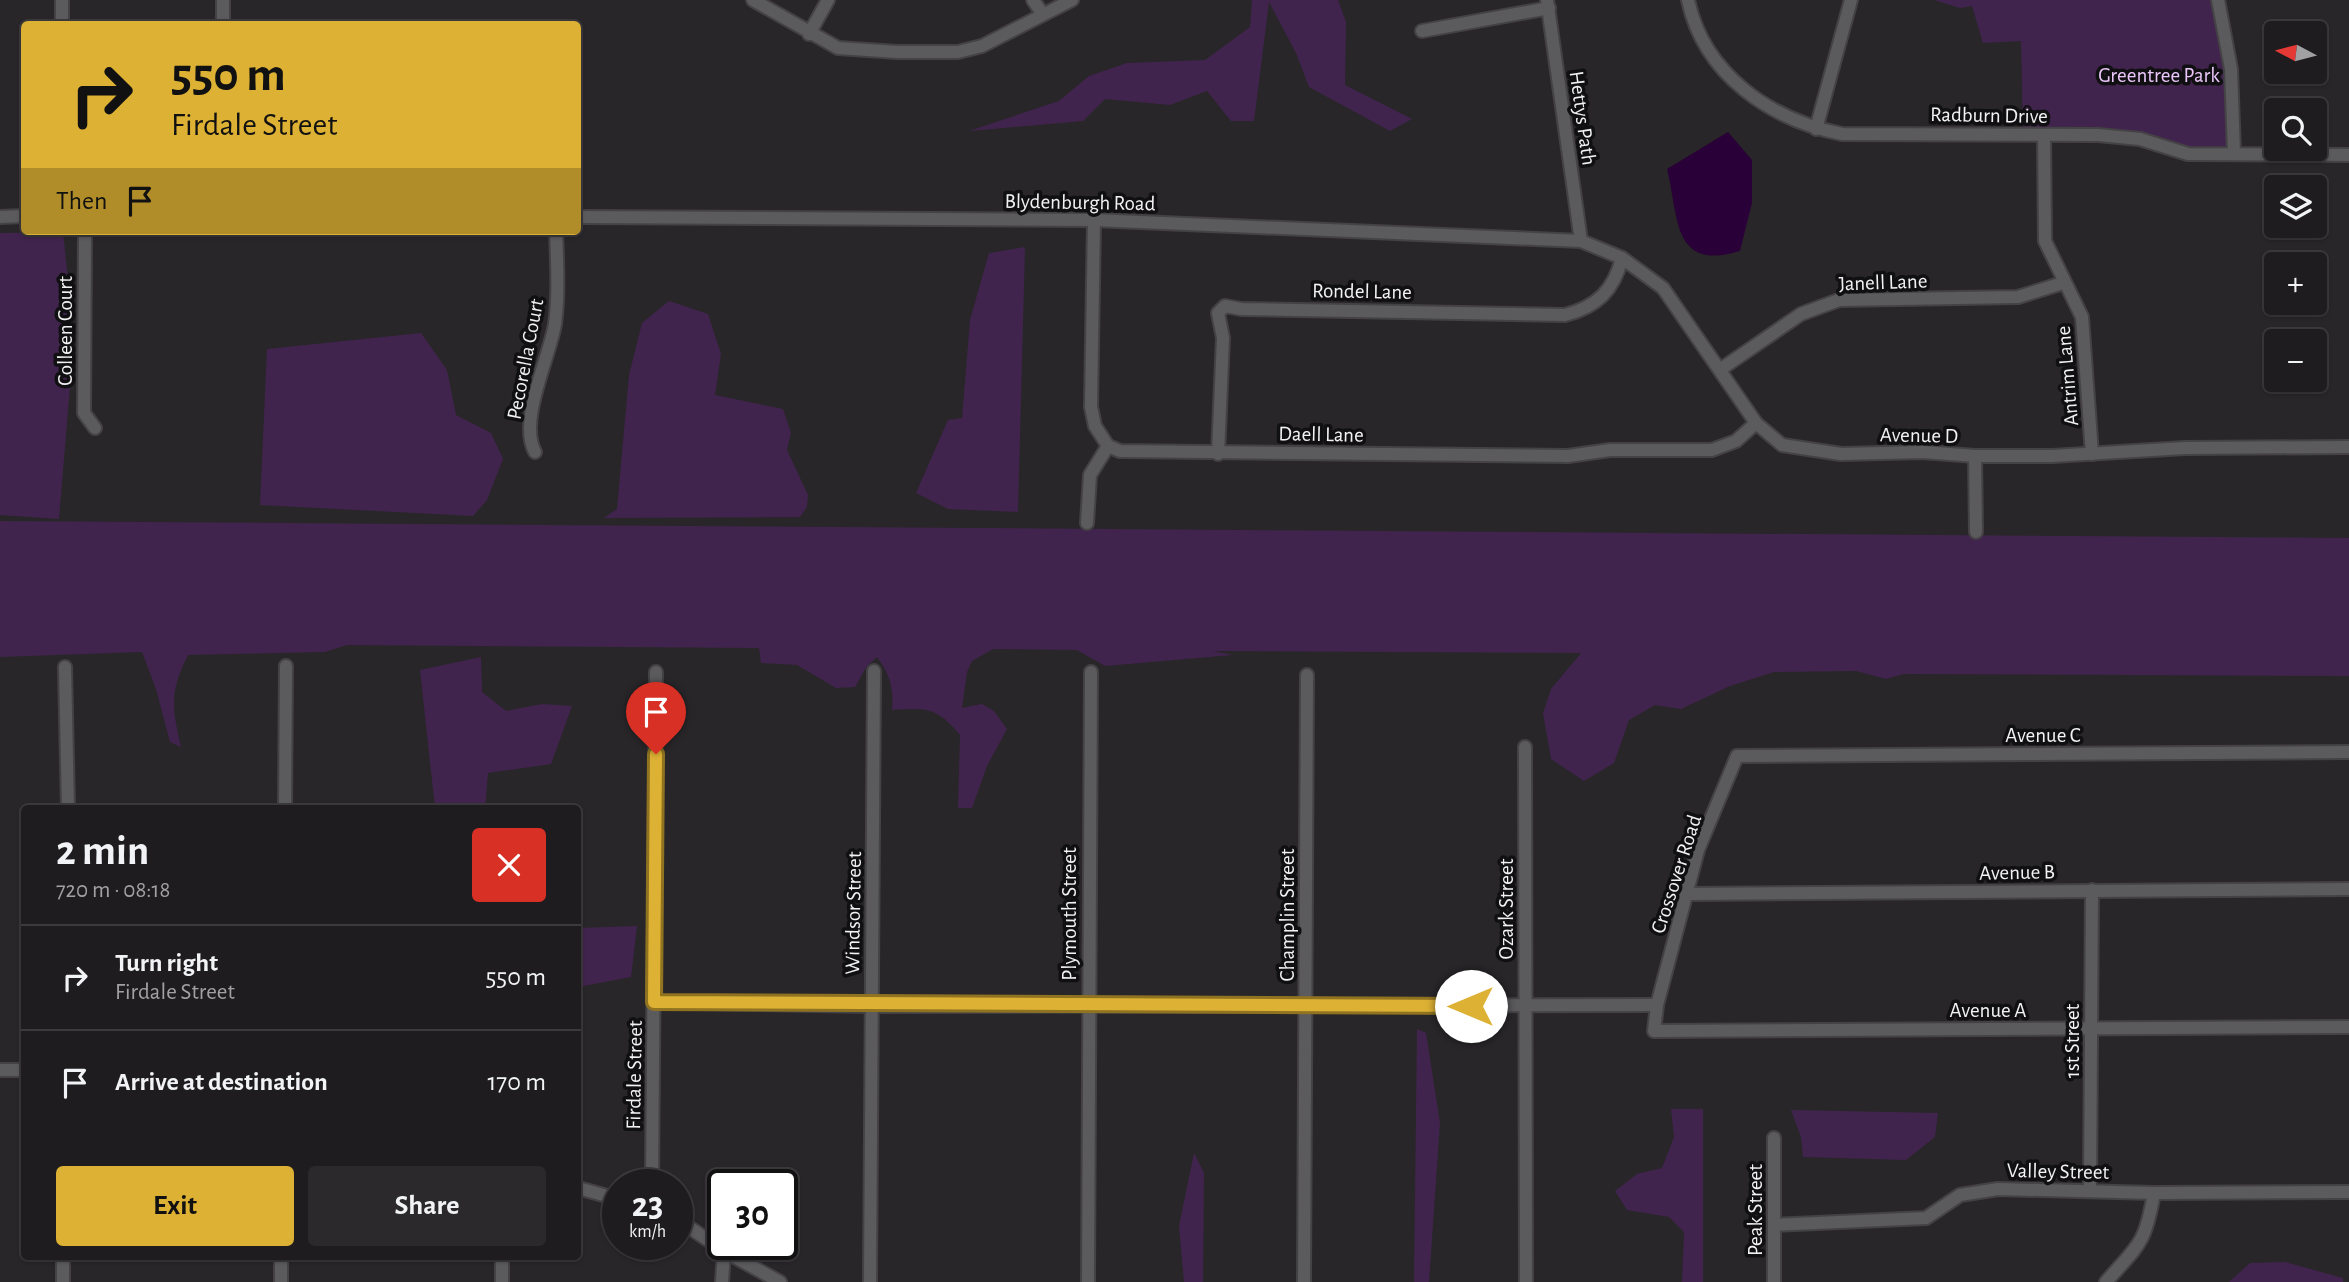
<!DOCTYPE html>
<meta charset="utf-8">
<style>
:root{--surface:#1e1c1f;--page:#2b292c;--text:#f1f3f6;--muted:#a1a1a4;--line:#3c3a3d;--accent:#ddb133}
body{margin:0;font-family:"Alegreya Sans",sans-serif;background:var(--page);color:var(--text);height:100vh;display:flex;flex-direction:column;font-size:26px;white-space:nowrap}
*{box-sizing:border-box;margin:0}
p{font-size:23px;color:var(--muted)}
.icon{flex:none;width:38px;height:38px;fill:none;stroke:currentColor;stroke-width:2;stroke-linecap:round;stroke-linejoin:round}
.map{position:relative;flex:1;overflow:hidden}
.details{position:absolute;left:21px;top:805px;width:560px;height:455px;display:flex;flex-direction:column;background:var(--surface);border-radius:7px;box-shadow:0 2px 5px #0004,0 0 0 2px var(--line)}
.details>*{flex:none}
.guide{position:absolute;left:21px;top:21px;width:560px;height:214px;border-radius:7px;box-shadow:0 2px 5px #0004,0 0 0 2px var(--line);background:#ddb133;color:#111;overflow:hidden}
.needle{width:46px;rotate:277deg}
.controls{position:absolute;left:2264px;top:21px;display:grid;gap:14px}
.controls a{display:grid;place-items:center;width:63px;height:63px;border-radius:7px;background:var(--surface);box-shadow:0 2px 5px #0004,0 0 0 2px var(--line);font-size:35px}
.speed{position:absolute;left:602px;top:1169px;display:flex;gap:14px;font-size:35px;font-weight:700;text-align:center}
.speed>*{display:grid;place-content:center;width:91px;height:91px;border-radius:50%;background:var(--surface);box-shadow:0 2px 5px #0004,0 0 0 2px var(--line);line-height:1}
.speed small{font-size:18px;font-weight:400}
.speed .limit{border:4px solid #111;border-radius:10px;background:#fff;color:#111}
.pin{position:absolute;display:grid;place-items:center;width:60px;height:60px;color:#fff;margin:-72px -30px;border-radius:50% 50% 50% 0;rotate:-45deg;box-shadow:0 0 7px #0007}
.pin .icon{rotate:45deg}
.me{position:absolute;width:77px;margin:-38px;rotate:270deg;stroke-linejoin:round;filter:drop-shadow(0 0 5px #0008)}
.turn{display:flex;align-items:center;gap:24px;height:147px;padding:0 35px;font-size:32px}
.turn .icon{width:91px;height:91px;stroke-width:2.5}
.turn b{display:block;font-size:49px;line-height:60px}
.then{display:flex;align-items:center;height:66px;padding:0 35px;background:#0003;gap:14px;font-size:26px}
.round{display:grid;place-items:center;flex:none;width:74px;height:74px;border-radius:7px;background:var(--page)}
.summary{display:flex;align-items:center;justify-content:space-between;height:119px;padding:0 35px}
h1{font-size:42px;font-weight:700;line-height:52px}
.action{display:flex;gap:14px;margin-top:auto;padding:14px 35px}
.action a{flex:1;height:80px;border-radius:7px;background:var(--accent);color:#111;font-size:28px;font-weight:700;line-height:80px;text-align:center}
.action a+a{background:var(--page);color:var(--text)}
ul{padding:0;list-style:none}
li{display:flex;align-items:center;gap:21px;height:105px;padding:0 35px;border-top:2px solid var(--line)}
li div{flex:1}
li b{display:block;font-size:26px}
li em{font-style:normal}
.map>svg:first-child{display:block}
.green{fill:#41244d}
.water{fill:#290037}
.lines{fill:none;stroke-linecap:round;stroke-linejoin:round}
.minor-casing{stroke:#444245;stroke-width:16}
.minor{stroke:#5b5a5c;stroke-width:12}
.route-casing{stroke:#907321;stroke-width:18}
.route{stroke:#ddb133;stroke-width:12}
.labels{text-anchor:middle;stroke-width:7;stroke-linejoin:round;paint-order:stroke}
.park-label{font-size:21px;fill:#eac6fa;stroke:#100f11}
.street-label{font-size:21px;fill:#f2f1f3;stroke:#100f11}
</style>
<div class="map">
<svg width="2349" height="1282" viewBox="0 0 2349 1282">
<rect width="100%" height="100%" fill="#282629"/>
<g class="green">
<path d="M1252,0h86l8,22 -1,63 67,34 -22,12 -81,-44 -13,-34 -27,-51 -15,119h-23l-24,-30 -37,14 -65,-6 -22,22 -114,10 90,-30 30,-25 38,-13 78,-3 45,-33z"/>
<path d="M1934,0h276l16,68 4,82 -42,4 -48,-15 -117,-5 -2,-93 -38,2 -11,-37 -12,2z"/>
<path d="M63,232l11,106 -15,181 -59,-4v-282z"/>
<path d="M1025,247l-7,265 -70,-3 -32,-16 32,-73 14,-2 8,-98 19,-67z"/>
<path d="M669,301l39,13 13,40 -6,41 68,14 8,24 -4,17 21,45 -1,12 -7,10 -196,1 13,-9 12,-134 13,-52z"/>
<path d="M421,333l26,37 9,45 35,18 12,26 -16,41 -14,16 -213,-11 7,-156z"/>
<path d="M0,521l2349,17v138l-445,-2 -18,5 -30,-8 -82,1 -44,14 -49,23 -26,-4 -26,15 -15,43 -30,18 -33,-22 -8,-46 8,-24 30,-36 -368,-2 20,4 -128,11 -28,-16 -84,-1 -21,12 -5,11 -5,36 20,-4 12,7 13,18 -20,37 -15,42h-14l2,-73c-24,-28 -32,-27 -68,-25 2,-22 -2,-35 -15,-53l-10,9 -12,21 -19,1 -39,-23 -36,-2 -2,-15 -412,-3 -22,7 -137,3c-19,38 -16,52 -7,92l-11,-5 -14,-53 -14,-37 -142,5z"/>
<path d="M481,657l1,35 24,19 36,-7 30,2 -21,58 -63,9 -3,35h-50l-15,-138z"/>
<path d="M637,926l-6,51 -53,10v-59z"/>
<path d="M1417,1029l9,4 14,90 -11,159h-15z"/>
<path d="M1671,1109h32v173h-21l2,-50 -15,-15 -42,-7 -12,-19 22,-17 25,-6 12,-31z"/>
<path d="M1791,1110l147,3 -3,24 -29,23 -103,-3 -2,-20z"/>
<path d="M1194,1153l10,20 -1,109h-19l-5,-56z"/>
<path d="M2285,1262l58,16v4h-114l21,-19z"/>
</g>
<path class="water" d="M1728,132l24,28v43l-12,48c-68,21 -61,-34 -73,-82z"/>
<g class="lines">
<g class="minor-casing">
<g id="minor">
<path d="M62,0v24"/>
<path d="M223,0v24"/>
<path d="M753,0l85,48 59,4h61l24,-6 90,-46"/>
<path d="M1033,0l9,13"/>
<path d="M1547,0l34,241"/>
<path d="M1688,0c16,75 83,120 154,134l256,1 42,4 48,15 161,1"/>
<path d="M2218,0l13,69 3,84"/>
<path d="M1422,31l127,-23"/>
<path d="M809,34l19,-34"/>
<path d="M1816,129l35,-129"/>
<path d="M2044,136l1,105 37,76 10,137"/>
<path d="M0,217l24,-1"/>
<path d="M578,217l516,3 487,21 41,17 41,30 93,135 26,22 59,9 82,-2 52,4h77l133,-8 164,-1"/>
<path d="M1094,220l-3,187 4,19 13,20 12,5 448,5 42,-6h102l24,-9 20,-18"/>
<path d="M85,231l-1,182 11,15"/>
<path d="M1721,369l80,-55 38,-14 179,-3 45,-14"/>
<path d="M535,452c-17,-31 14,-93 20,-128 4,-30 2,-62 1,-93"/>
<path d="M1218,454l5,-116 -5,-25 7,-7 16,3 324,6c32,-8 49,-25 57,-57"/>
<path d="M1975,456l1,76"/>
<path d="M1087,523l3,-48 18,-29"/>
<path d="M65,667l3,141"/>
<path d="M1525,747l1,535"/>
<path d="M2349,752l-612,4 -39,94 -41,155 -3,26 695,-4"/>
<path d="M285,808l1,-142"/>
<path d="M1686,894l663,-5"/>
<path d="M654,1002l217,4 786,-1"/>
<path d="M0,1070h24"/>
<path d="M1774,1138v144"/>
<path d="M652,1185l4,-513"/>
<path d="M578,1188l40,11"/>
<path d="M2090,1191l2,-301"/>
<path d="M677,1219l47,32 56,31"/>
<path d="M1774,1225l152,-7 34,-23 38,-6 156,4 195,-1"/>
<path d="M63,1282v-26"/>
<path d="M281,1282v-26"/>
<path d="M502,1282v-26"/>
<path d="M722,1282l2,-31"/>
<path d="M870,1282l4,-611"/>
<path d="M1088,1282l3,-610"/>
<path d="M1304,1282l3,-607"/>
<path d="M2106,1282c33,-38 39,-37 48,-89"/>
</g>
</g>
<use href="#minor" class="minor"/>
</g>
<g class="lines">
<g class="route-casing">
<path id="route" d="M656,754l-2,248 817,4"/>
</g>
<use href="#route" class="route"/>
</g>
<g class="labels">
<g class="park-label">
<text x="2159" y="82">Greentree Park</text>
</g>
<g class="street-label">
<text transform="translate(1989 115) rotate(1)" y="7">Radburn Drive</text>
<text transform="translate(1583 118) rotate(82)" y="7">Hettys Path</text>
<text transform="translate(1080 202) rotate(1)" y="7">Blydenburgh Road</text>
<text transform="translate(1883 282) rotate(-2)" y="7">Janell Lane</text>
<text transform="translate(1362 291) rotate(1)" y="7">Rondel Lane</text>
<text transform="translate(65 331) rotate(-90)" y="7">Colleen Court</text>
<text transform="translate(525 359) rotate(-79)" y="7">Pecorella Court</text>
<text transform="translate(2067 376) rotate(-95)" y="7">Antrim Lane</text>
<text transform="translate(1321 434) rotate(1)" y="7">Daell Lane</text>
<text transform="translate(1919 435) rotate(1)" y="7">Avenue D</text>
<text x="2043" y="742">Avenue C</text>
<text transform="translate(2017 872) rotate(-1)" y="7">Avenue B</text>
<text transform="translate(1676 874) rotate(-72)" y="7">Crossover Road</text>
<text transform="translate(1506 909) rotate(-90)" y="7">Ozark Street</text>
<text transform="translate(853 913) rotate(-89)" y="7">Windsor Street</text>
<text transform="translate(1069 914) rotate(-90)" y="7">Plymouth Street</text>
<text transform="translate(1287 915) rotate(-90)" y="7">Champlin Street</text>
<text x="1988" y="1017">Avenue A</text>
<text transform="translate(2072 1041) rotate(-90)" y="7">1st Street</text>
<text transform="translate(634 1075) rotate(-89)" y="7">Firdale Street</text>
<text transform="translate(2058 1171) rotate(1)" y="7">Valley Street</text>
<text transform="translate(1755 1210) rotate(-90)" y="7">Peak Street</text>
</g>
</g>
</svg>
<div class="controls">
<a><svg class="needle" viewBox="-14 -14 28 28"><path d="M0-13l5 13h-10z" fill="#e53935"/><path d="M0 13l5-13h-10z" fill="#a1a1a4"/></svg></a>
<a><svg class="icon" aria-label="search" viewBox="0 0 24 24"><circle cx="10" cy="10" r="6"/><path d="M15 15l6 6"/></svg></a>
<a><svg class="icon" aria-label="layers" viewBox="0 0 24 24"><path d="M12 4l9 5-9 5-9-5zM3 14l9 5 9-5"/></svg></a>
<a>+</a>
<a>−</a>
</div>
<div class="speed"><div>23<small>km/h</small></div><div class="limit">30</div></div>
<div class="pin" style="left:656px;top:754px;background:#d93025"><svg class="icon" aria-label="arrive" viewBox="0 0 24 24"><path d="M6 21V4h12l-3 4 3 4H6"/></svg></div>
<svg class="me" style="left:1471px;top:1006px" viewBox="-20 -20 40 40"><circle r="19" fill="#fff"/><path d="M0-13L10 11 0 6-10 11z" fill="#ddb133"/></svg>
<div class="guide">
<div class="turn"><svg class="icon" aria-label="right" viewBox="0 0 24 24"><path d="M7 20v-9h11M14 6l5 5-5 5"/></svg><div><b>550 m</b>Firdale Street</div></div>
<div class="then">Then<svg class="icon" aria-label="arrive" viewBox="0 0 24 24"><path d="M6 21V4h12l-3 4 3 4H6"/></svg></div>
</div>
<section class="details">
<div class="summary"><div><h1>2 min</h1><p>720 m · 08:18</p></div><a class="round" style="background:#d93025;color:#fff"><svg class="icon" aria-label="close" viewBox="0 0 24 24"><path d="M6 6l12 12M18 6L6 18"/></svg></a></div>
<ul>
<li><svg class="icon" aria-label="right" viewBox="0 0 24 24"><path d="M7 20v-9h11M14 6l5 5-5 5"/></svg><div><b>Turn right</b><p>Firdale Street</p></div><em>550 m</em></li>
<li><svg class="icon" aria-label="arrive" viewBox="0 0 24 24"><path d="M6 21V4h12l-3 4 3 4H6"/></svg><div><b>Arrive at destination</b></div><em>170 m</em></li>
</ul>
<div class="action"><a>Exit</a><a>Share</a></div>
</section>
</div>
